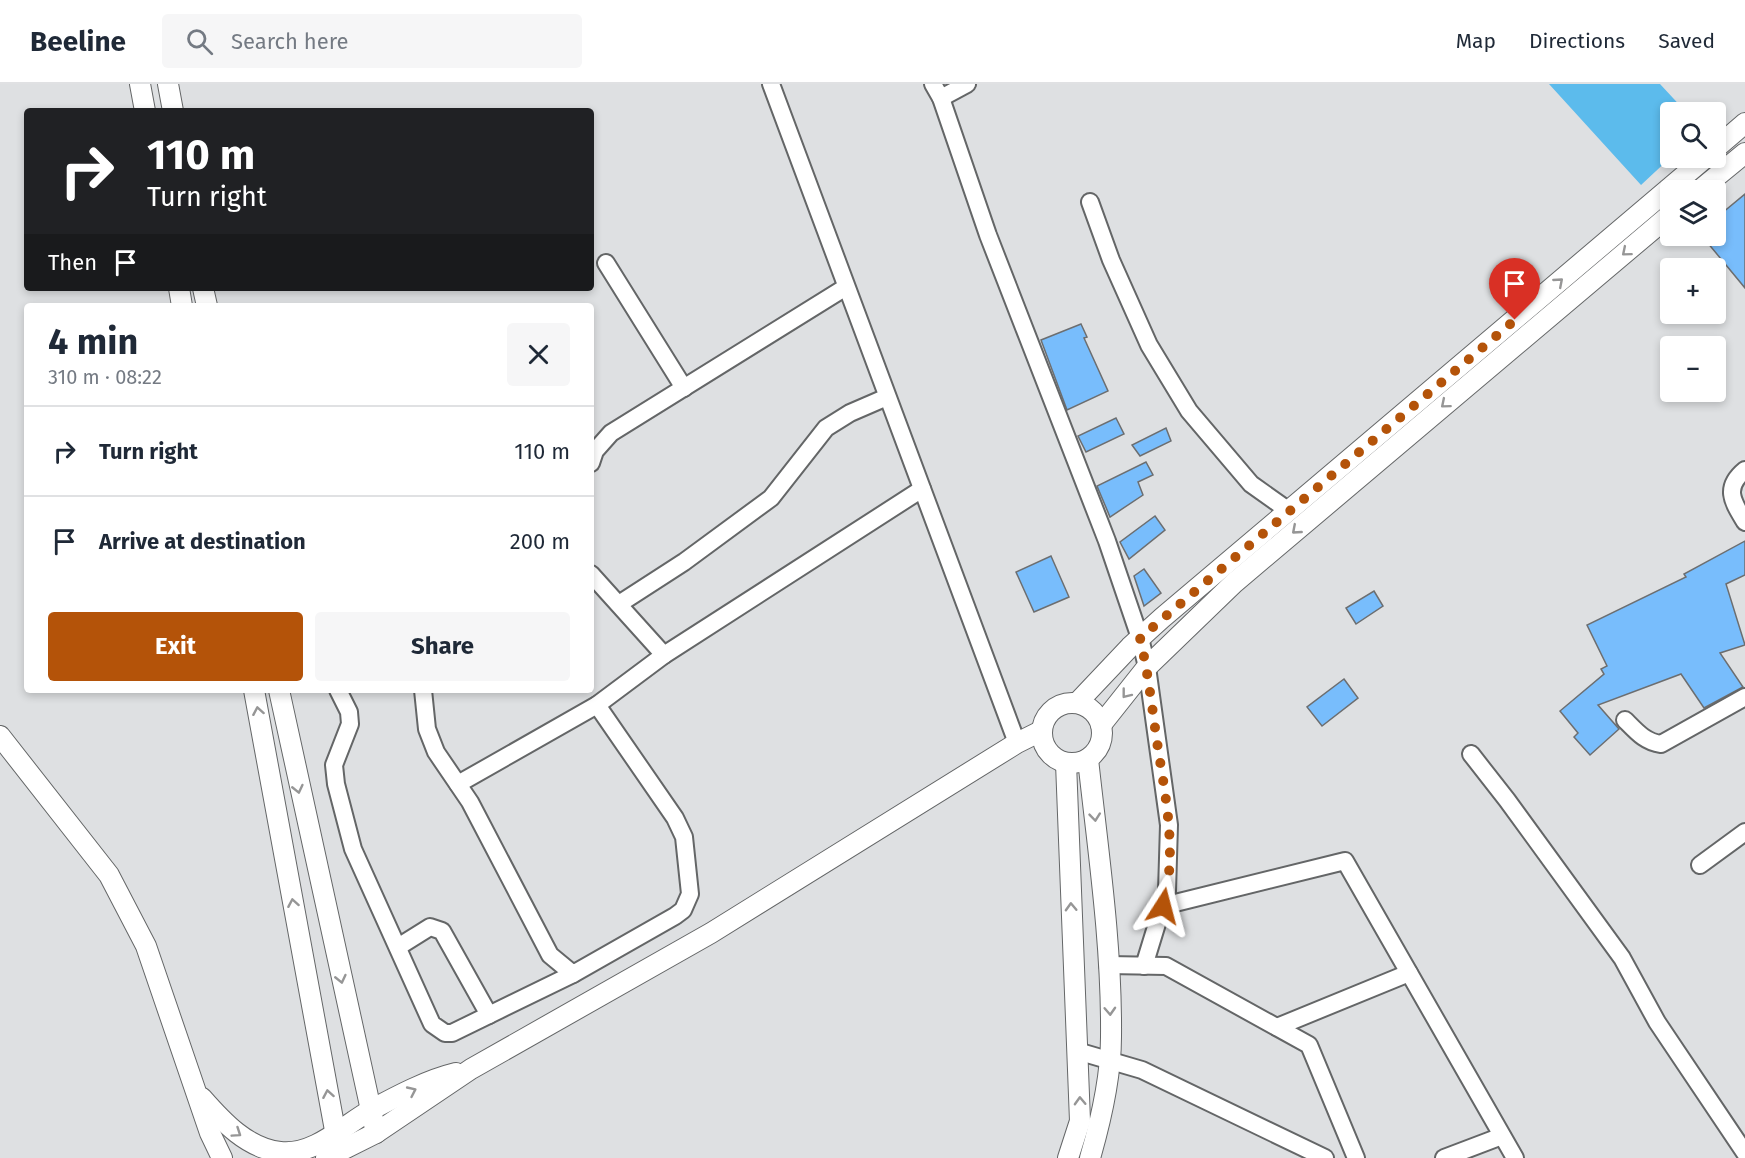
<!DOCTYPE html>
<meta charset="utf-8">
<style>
:root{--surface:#fff;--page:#f6f6f7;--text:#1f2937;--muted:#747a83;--line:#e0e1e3;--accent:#b45309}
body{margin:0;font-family:"Fira Sans",sans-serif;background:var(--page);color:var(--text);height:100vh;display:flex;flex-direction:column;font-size:22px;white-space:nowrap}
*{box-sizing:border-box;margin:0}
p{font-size:20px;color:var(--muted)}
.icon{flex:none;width:33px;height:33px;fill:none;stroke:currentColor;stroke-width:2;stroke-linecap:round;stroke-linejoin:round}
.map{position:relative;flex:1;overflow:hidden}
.sheet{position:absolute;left:24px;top:219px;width:570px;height:390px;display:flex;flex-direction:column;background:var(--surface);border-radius:6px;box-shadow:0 3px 9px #0003}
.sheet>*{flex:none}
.top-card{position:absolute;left:24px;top:24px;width:570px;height:183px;border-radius:6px;box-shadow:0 3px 9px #0003;background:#202124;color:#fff;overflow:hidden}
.fabs{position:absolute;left:1660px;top:18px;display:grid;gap:12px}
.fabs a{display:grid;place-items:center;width:66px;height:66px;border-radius:6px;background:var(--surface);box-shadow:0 3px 9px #0003;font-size:30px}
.pin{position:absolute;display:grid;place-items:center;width:51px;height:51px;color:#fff;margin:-62px -26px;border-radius:50% 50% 50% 0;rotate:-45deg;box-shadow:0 0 6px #0007}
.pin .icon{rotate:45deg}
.me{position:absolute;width:66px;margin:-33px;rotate:9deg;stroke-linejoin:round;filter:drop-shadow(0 0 4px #0008)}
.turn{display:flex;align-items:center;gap:21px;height:126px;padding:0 24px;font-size:27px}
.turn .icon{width:78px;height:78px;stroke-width:2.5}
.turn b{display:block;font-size:42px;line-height:51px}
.then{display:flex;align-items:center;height:57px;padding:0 24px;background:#0003;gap:12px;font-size:22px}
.round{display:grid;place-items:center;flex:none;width:63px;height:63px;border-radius:6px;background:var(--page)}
.summary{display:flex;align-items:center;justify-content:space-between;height:102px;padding:0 24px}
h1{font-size:36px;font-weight:700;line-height:45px}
.action{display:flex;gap:12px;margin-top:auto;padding:12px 24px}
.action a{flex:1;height:69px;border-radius:6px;background:var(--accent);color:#fff;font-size:24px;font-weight:700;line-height:69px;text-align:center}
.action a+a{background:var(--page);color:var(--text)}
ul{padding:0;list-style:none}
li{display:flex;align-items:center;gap:18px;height:90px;padding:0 24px;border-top:2px solid var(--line)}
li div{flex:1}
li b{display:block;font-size:22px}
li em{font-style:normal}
header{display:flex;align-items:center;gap:36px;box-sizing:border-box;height:84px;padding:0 30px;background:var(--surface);border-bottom:2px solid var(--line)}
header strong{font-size:28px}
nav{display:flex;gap:33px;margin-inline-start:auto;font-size:21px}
.search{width:420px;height:54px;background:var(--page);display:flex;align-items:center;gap:15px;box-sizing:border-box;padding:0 21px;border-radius:6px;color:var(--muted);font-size:22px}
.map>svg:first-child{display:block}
.water{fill:#5cbbec}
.building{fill:#78bdfc;stroke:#6c6e70;stroke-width:1.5}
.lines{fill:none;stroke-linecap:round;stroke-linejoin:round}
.minor-casing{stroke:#646667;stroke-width:20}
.tertiary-casing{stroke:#646667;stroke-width:22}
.minor{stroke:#fff;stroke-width:16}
.tertiary{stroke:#fff;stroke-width:20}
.oneway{stroke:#969696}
.route{stroke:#b45309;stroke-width:10;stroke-dasharray:0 18}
</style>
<header>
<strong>Beeline</strong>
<div class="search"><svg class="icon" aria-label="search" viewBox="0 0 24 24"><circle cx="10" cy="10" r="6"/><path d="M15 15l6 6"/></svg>Search here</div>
<nav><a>Map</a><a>Directions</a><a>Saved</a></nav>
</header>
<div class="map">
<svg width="1745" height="1074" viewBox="0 0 1745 1074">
<rect width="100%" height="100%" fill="#dee0e2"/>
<path class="water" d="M1549,0h111l26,28h-15v45l-30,28z"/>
<g class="building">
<path d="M1745,110v94l-43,-52h14v-18z"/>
<path d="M1081,240l6,13 -3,1 24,53 -41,19 -26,-70z"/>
<path d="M1116,334l8,16 -38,18 -8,-16z"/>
<path d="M1166,344l5,13 -31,15 -8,-11z"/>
<path d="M1146,378l7,13 -15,7 5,13 -33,22 -13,-31z"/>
<path d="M1155,432l10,14 -36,29 -9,-17z"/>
<path d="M1745,457v34l-19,9 19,61 -25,8 23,34 -39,21 -23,-34 -83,31 21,24 -29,26 -16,-18 4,-4 -18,-22 44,-37 -3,-5 6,-3 -20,-41 99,-48 -2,-3z"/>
<path d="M1051,472l18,41 -35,15 -18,-40z"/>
<path d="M1144,485l17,24 -17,13 -10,-30z"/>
<path d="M1374,507l9,15 -27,18 -10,-16z"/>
<path d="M1344,595l14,19 -36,28 -15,-19z"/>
</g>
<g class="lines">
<g class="minor-casing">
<g id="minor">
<path d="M771,0l246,659"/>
<path d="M933,0l8,14 47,137 119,306 33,97 7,29 22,158 -2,66 -23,75"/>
<path d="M941,14l26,-14"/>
<path d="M1090,118l21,58 38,85 40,66 62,73 38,27"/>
<path d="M606,179l78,125"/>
<path d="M591,379l4,-12 16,-18 235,-146"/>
<path d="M1745,386c-22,18 -12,32 0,52"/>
<path d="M591,490l73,81 258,-166"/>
<path d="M619,520l65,-42 87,-64 55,-70 24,-15 37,-16"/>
<path d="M338,606l11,22 1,12 -16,41 2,19 17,65 79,175 13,9h7l121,-59"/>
<path d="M423,606l4,39 9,23 34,50 80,153 23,19 102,-58 8,-6 7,-16 -6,-57 -9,-19 -78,-113"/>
<path d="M1625,636c11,11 20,22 36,24l84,-47"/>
<path d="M1471,670l36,46 115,158 35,64 88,131"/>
<path d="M458,700l139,-79 67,-50"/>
<path d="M1700,781l45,-33"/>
<path d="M1163,822l182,-45 170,297"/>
<path d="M398,863l32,-20 12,4 47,84"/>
<path d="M1108,881l58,1 143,79 47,113"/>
<path d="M1277,943l132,-54"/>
<path d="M1077,967l65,19 183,88"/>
<path d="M1444,1074l58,-22"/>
</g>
</g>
<g class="tertiary-casing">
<g id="tertiary">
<path d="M140,0l5,27"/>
<path d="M168,0l5,27"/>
<path d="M1716,64l29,-25"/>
<path d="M1700,106l45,-37"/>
<path d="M179,204l3,18"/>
<path d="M203,204l4,18"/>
<path d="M254,606l85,462"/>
<path d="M279,606l97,443"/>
<circle cx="1072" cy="649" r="30"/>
<path d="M1077,619l53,-56 32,-29 543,-460"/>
<path d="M1101,641l46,-58 87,-84 437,-369"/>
<path d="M0,652l109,139 37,71 64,187 12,25"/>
<path d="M1088,675c10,92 24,185 23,278 0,39 -10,83 -21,121"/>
<path d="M1066,679l14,358 -12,37"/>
<path d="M202,1014c21,24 45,50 78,54 34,4 64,-27 91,-42 26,-14 56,-30 85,-37"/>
<path d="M326,1074l50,-25 95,-64 240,-136 306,-190 24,-12"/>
</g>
</g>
<use href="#minor" class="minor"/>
<use href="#tertiary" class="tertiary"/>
</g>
<defs><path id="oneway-chevron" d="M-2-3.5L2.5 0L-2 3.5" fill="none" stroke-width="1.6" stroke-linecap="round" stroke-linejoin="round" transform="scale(1.5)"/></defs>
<g class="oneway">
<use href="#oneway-chevron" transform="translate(1626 168) rotate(140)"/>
<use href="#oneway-chevron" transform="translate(1559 198) rotate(-41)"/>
<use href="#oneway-chevron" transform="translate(1445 320) rotate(140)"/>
<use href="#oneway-chevron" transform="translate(1296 446) rotate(139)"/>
<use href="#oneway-chevron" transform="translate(1126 610) rotate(128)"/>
<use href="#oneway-chevron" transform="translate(258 627) rotate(-100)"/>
<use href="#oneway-chevron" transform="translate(298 705) rotate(77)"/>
<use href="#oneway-chevron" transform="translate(1095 733) rotate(84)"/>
<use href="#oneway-chevron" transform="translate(293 819) rotate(-100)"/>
<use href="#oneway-chevron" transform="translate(1071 823) rotate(-92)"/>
<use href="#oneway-chevron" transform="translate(341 895) rotate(77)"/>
<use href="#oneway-chevron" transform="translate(1110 927) rotate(87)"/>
<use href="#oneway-chevron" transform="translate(412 1007) rotate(-25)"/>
<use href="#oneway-chevron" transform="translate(328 1010) rotate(-100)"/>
<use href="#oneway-chevron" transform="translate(1080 1017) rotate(-92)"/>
<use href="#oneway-chevron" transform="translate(237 1049) rotate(34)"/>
</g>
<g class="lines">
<path class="route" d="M1163,822c15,-52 2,-112 -6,-164 -5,-35 -9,-70 -17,-104l375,-318"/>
</g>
</svg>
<div class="fabs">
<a><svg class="icon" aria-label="search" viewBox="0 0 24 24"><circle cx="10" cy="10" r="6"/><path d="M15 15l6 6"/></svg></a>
<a><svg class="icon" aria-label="layers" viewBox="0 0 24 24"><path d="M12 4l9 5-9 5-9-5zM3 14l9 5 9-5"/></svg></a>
<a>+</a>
<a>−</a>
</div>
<div class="pin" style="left:1515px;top:236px;background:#d93025"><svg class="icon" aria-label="arrive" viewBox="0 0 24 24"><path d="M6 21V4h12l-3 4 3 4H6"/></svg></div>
<svg class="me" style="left:1163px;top:822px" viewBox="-20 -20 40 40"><path d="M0-17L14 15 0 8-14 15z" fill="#b45309" stroke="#fff" stroke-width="4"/></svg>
<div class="top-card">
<div class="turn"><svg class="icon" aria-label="right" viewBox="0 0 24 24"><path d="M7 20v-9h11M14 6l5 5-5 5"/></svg><div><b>110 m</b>Turn right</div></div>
<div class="then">Then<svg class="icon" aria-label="arrive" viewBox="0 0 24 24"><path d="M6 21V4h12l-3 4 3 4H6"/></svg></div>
</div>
<section class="sheet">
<div class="summary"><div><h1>4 min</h1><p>310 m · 08:22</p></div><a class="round"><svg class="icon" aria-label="close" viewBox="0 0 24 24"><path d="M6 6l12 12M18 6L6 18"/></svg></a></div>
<ul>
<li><svg class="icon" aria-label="right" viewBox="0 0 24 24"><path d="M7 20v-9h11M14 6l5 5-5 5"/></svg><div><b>Turn right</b></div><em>110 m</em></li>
<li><svg class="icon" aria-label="arrive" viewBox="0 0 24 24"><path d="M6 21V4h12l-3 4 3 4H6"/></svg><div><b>Arrive at destination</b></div><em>200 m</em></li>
</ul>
<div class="action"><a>Exit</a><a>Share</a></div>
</section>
</div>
